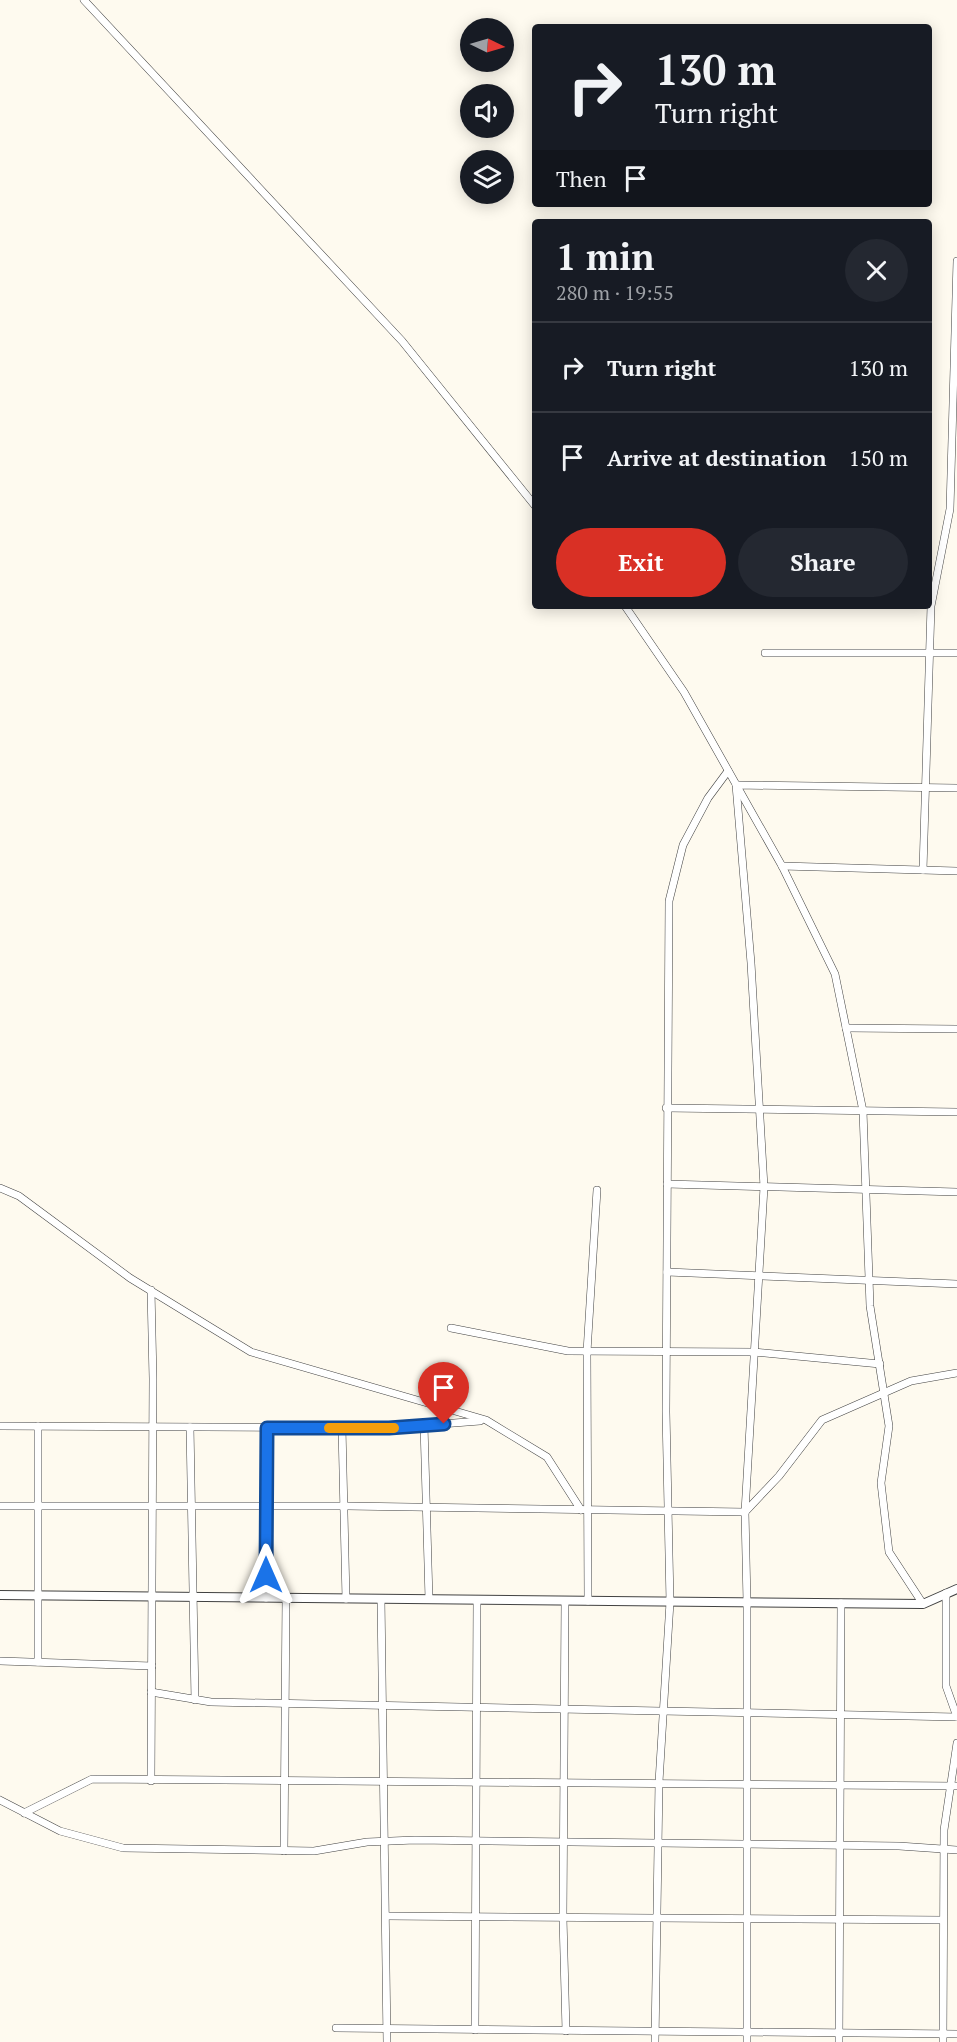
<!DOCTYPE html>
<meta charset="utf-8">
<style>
:root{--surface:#171b24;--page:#242831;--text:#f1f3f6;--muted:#9ea1a6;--line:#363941;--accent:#d93025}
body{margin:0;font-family:"PT Serif",serif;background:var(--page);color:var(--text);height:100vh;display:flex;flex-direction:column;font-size:22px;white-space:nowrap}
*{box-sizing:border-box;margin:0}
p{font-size:20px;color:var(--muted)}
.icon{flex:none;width:33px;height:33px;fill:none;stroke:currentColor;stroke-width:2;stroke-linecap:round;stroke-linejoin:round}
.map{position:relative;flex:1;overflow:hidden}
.panel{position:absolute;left:532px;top:219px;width:400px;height:390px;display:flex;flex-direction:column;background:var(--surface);border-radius:6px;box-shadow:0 3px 15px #0003}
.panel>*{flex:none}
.hud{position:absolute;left:532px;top:24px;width:400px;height:183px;border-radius:6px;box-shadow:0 3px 15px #0003;background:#171b24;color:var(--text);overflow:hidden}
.needle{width:39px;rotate:95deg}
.tools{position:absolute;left:460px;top:18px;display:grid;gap:12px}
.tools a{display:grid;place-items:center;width:54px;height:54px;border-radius:50%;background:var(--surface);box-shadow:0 3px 15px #0003;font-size:30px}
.pin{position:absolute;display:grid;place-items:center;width:51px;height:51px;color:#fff;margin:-62px -26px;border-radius:50% 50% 50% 0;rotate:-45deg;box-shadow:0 0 6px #0007}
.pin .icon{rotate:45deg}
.me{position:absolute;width:66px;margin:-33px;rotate:0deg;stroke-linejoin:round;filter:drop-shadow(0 0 4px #0008)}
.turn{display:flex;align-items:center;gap:21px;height:126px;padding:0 24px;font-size:27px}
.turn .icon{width:78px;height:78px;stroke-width:2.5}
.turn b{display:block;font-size:42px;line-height:51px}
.then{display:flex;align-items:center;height:57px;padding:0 24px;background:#0003;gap:12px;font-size:22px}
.round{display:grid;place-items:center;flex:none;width:63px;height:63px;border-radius:32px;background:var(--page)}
.headline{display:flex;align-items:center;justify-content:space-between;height:102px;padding:0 24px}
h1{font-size:36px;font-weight:600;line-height:45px}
.button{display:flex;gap:12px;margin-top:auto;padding:12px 24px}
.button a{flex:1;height:69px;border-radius:36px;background:var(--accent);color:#fff;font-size:24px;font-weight:600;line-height:69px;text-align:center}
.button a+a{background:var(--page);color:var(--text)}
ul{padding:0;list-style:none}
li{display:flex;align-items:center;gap:18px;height:90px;padding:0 24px;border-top:2px solid var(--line)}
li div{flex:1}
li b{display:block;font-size:22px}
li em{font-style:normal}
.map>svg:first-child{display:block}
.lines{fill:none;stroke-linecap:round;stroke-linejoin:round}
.minor-casing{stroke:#414141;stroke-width:8}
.tertiary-casing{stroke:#414141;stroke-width:10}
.minor{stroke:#fff;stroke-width:7}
.tertiary{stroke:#fff;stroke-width:8}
.route-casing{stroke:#114b97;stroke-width:15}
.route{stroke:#1a73e8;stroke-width:10}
.slow{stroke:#f59e0b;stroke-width:10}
</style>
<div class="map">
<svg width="957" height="2042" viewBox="0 0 957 2042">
<rect width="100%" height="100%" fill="#fefaef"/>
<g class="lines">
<g class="minor-casing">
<g id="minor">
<path d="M84,0l318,341 134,166"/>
<path d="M625,606l59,86 98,174 53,108 28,137 7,195 19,120 -8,57 8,69 34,52"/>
<path d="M765,653h192"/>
<path d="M782,866l175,5"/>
<path d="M923,870l8,-264 19,-97 7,-248"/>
<path d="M846,1028l111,1"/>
<path d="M666,1108l291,4"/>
<path d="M667,1184l290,8"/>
<path d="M0,1188l19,8 111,82 121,74 235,68 61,37 34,53"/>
<path d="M667,1272l290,12"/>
<path d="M451,1328l117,23 186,1 126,12"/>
<path d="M424,1425l5,174"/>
<path d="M0,1426l389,2 91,-7"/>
<path d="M38,1426v236"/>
<path d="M190,1427l5,273"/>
<path d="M342,1428l4,171"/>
<path d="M0,1506h347l398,6 34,-36 43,-56 89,-39 46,-8"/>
<path d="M946,1593v93l11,31"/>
<path d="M266,1598l1,-170"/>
<path d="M381,1599l6,443"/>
<path d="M565,1601l-2,317 3,113"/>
<path d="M588,1601l-1,-249 10,-162"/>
<path d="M0,1661l152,5"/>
<path d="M151,1692l60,10 746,15"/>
<path d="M151,1781l2,-402 -2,-89"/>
<path d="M0,1800l60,31 63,17 191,3 53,-9 48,-2 484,6 58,4"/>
<path d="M24,1813l68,-34 865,7"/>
<path d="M284,1851l2,-253"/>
<path d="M386,1916l557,4"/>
<path d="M336,2028l621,6"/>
<path d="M475,2030l2,-430"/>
<path d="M655,2042l4,-260 11,-180 -4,-190 3,-511 14,-56 25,-47 20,-27"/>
<path d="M747,2042v-440l-2,-90 19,-325 -13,-224 -15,-178 221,3"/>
<path d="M839,2042l2,-439"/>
<path d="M943,2042l1,-212 13,-87"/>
</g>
</g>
<g class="tertiary-casing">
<path id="tertiary" d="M0,1595l923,9 34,-15"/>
</g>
<use href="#minor" class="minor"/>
<use href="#tertiary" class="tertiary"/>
</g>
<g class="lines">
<g class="route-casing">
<path id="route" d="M266,1575l1,-147h122l55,-4"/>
</g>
<use href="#route" class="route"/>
<path class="slow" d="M329,1428h65"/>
</g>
</svg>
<div class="tools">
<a><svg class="needle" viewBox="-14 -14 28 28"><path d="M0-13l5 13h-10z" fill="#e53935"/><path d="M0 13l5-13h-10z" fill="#9ea1a6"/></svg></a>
<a><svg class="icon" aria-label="sound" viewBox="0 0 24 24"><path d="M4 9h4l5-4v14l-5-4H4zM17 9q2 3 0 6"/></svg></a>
<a><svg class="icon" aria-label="layers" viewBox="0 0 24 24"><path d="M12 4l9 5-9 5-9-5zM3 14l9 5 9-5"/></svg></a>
</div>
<div class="pin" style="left:444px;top:1424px;background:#d93025"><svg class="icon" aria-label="arrive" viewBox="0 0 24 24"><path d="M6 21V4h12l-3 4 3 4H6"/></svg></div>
<svg class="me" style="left:266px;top:1575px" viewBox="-20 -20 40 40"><path d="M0-17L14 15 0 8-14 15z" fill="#1a73e8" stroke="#fff" stroke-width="4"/></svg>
<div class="hud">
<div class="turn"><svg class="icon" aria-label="right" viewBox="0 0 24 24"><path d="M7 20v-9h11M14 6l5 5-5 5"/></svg><div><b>130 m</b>Turn right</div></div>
<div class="then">Then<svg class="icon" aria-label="arrive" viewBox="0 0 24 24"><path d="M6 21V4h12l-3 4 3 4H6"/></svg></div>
</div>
<section class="panel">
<div class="headline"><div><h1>1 min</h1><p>280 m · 19:55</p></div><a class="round"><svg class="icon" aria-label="close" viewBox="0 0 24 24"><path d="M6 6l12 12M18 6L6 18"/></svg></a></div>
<ul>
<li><svg class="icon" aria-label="right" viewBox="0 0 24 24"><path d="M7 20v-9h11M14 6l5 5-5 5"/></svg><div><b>Turn right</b></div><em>130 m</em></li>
<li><svg class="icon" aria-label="arrive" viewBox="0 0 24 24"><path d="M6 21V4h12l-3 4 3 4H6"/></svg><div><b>Arrive at destination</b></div><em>150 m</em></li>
</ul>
<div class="button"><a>Exit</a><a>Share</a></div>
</section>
</div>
